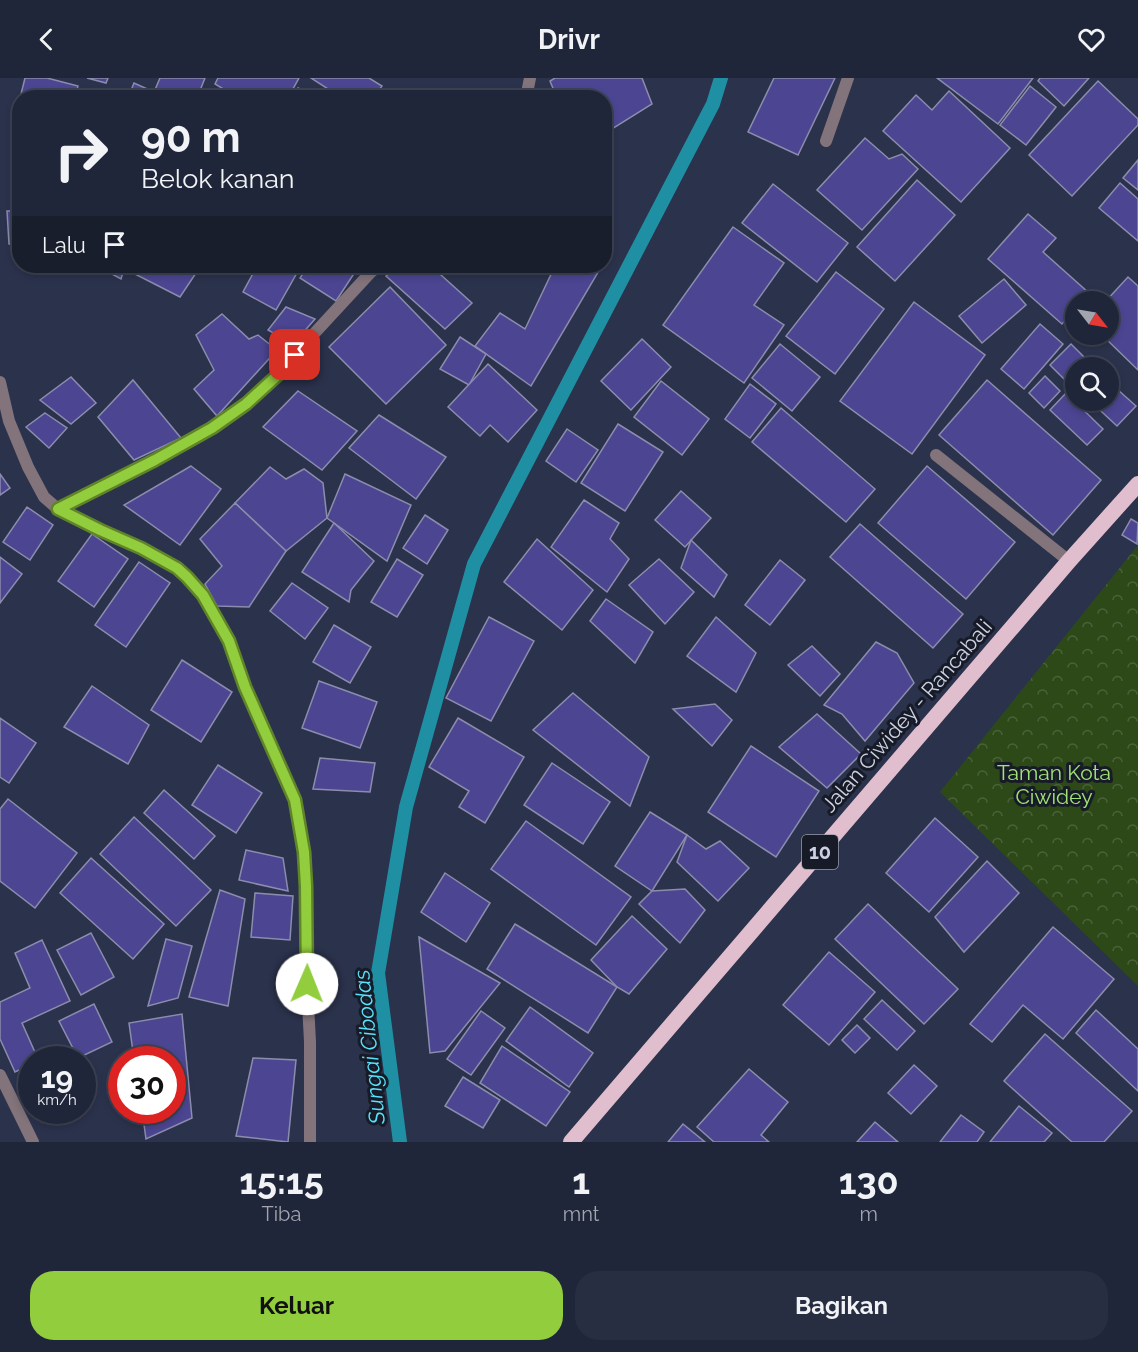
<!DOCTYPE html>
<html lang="id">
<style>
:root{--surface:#202639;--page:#282e41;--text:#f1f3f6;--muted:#a2a5ae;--line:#3d4353;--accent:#92cd3e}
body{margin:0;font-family:Raleway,sans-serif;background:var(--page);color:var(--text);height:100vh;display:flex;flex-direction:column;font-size:22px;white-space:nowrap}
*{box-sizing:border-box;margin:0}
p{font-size:20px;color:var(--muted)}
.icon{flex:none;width:33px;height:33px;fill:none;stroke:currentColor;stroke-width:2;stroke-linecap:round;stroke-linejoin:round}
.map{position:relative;height:1064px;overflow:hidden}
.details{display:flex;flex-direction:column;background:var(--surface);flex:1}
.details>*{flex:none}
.banner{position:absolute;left:12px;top:12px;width:600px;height:183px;border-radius:24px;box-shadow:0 3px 9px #0003,0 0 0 2px var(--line);background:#202639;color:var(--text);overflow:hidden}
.needle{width:39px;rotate:121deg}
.controls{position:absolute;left:1065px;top:213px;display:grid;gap:12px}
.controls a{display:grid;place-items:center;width:54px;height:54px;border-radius:50%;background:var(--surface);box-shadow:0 3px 9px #0003,0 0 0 2px var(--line);font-size:30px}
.speed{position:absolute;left:18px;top:968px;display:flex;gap:12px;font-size:30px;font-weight:700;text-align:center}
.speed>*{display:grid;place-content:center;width:78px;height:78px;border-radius:50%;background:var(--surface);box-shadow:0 3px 9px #0003,0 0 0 2px var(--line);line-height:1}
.speed small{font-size:15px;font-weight:400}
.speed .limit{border:9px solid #d22;background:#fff;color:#111}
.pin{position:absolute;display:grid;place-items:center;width:51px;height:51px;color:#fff;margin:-26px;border-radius:12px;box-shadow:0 3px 9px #0006}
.me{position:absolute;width:66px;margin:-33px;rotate:1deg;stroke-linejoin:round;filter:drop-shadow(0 0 4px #0008)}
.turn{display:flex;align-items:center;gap:21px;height:126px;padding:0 30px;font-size:27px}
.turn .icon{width:78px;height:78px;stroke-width:2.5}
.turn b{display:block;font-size:42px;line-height:51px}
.then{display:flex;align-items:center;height:57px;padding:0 30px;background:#0003;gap:12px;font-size:22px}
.eta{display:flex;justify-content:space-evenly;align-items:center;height:102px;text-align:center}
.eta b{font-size:36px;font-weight:700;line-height:42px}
.button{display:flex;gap:12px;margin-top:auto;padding:12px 30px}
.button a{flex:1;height:69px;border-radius:24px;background:var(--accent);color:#111;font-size:24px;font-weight:700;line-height:69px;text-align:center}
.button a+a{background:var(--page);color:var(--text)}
header{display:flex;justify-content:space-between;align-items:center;height:78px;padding:0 30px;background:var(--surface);font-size:27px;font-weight:700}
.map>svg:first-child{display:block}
.park{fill:url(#park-crowns)}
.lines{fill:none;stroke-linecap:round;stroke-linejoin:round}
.stream{stroke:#1f90a3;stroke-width:14}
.building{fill:#4c4592;stroke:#8c8cac;stroke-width:1.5}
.minor{stroke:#83737a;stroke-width:12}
.trunk{stroke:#e1becd;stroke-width:16}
.route-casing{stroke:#5f8528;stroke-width:15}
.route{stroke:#92cd3e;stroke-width:10}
.labels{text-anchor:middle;stroke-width:6;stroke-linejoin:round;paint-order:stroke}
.shield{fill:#171b27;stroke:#969aaa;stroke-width:1.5}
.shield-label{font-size:20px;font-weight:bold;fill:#ccd1e2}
.street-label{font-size:21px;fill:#ccd1e2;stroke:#171b27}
.park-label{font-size:21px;fill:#a2e277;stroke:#171b27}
.water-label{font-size:22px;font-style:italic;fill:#58e1fb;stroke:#171b27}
</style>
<header><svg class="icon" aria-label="back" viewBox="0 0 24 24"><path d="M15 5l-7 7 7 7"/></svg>Drivr<svg class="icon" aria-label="heart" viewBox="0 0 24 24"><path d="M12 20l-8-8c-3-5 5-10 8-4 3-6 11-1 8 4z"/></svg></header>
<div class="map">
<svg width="1138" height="1064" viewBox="0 0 1138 1064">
<defs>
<pattern id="park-crowns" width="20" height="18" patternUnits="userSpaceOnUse" patternTransform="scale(1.5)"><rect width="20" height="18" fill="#2d4918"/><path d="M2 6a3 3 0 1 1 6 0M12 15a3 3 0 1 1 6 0" fill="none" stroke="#4a6239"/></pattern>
</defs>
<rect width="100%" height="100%" fill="#2b324c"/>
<path class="park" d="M1138,467v441l-198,-194z"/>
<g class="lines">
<path class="stream" d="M400,1064l-22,-169 28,-166 68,-243 239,-460 8,-26"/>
</g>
<g class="building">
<path d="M25,0h22l31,8 -3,12h-55z"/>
<path d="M87,0h21l-2,5z"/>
<path d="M160,0h45l-8,20h-69l6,-15 20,9z"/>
<path d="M218,0h81l-11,20h-50l-23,-14z"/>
<path d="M311,0h58l13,8 -8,12h-40l2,-4z"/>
<path d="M555,0h87l10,26 -48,30v-36h-47l-7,-17z"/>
<path d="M774,0h61l-37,77 -50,-23z"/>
<path d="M937,0h96l-35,46z"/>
<path d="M1040,0h49l-25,28 -26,-25z"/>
<path d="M1098,3l40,38v6l-66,71 -43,-41z"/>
<path d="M1030,8l26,21 -30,38 -26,-20z"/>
<path d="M298,10l21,10h-25z"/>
<path d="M89,12l16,8h-19z"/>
<path d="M949,13l61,57 -49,54 -78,-71 33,-36 16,15z"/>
<path d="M20,21v27l-7,-1z"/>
<path d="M865,60l24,21 13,-5 16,15 -56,61 -45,-40z"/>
<path d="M1138,82v30l-15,-12z"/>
<path d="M917,102l38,35 -60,66 -38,-34z"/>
<path d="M1120,105l18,16v42l-39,-33z"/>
<path d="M773,106l75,59 -31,39 -75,-59z"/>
<path d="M7,133h13v32l-11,1z"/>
<path d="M1028,136l28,24 -13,14 46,41 -8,9h-5v6l-14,16 -74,-65z"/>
<path d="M733,149l51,36 -30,42 30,20 -40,58 -81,-58z"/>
<path d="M97,188h28l-4,13z"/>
<path d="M134,188h55l9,4 -18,27 -47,-24z"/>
<path d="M257,188h30l11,5 -22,39 -33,-18z"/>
<path d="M308,188h51l-23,35 -36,-23z"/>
<path d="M401,188h30l41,37 -27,26 -59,-53z"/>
<path d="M555,188h36l9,3 -69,117 -56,-40 25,-33 25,16z"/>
<path d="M836,194l48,37 -49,65 -49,-38z"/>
<path d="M1128,199l10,9v84l-37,-36h7v-32h-3z"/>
<path d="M1004,201l22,26 -44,38 -23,-27z"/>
<path d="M390,209l56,58 -60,59 -57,-57z"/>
<path d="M914,224l71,53 -73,99 -72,-53z"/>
<path d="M286,229l29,12 -22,25 -25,-14z"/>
<path d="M222,236l27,25 9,-4 19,15 -60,66 -23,-27 20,-19 -18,-35z"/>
<path d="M1040,246l23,20 -39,45 -23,-20z"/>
<path d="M460,259l26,17 -17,31 -29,-16z"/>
<path d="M642,261l29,28 -40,43 -30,-29z"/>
<path d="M780,266l40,33 -28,34 -40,-33z"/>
<path d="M1071,266l20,20 -4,4h-11v11l-6,6 -20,-20z"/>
<path d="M488,286l49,46 -29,32 -18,-17 -10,11 -32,-29z"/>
<path d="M1045,298l15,15 -16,17 -15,-15z"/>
<path d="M71,299l25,26 -25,21 -31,-24z"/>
<path d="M133,302l48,58 -47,22 -36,-43z"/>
<path d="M987,302l114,100 -48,55 -114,-100z"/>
<path d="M661,303l48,38 -27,36 -48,-38z"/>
<path d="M1108,303l28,25 -19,20 -28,-26h19z"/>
<path d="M750,306l26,20 -26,34 -25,-19z"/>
<path d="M298,313l59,40 -35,39 -59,-43z"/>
<path d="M1066,315l37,36 -16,16 -37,-35z"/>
<path d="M781,330l94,81 -29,33 -94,-80z"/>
<path d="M45,335l22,15 -18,20 -23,-21z"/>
<path d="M379,337l67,42 -30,42 -67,-51z"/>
<path d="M618,346l45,28 -38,59 -44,-28z"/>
<path d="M567,351l31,21 -22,32 -30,-21z"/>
<path d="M191,388l30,23 -41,56 -56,-40z"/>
<path d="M927,388l88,76 -49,57 -88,-76z"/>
<path d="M270,389l16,12 18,-10 19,14 4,35 -41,33 -51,-48z"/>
<path d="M0,396l10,14 -10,7z"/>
<path d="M345,396l66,31 -24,56 -60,-43z"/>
<path d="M681,413l30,27 -26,29 -30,-27z"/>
<path d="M584,422l35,23 -9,16 19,20 -22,33 -56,-45z"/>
<path d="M235,425l51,48 -37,56 -32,-1 -12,-22 17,-18 -22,-27z"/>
<path d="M27,429l26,18 -23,35 -27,-18z"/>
<path d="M425,437l23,15 -21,34 -24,-16z"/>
<path d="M1131,441l7,4 -1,21 -15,-9z"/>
<path d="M334,445l40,38 -23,29 -2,12 -47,-30z"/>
<path d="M860,446l103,90 -30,34 -103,-91z"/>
<path d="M92,456l36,25 -34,48 -36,-26z"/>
<path d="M537,461l56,51 -31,40 -58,-48z"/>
<path d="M691,462l36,35 -13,22 -33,-29z"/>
<path d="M0,479l22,17 -22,29z"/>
<path d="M397,481l26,16 -26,42 -26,-15z"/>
<path d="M659,481l35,33 -29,32 -36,-39z"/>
<path d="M780,482l25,20 -35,45 -25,-20z"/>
<path d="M139,484l31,21 -44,64 -31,-22z"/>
<path d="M292,505l36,25 -23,31 -35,-28z"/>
<path d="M606,521l47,33 -18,31 -45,-42z"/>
<path d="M489,539l45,24 -43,80 -45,-23z"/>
<path d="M716,539l40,36 -20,39 -49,-36z"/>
<path d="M334,547l37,22 -21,36 -37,-21z"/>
<path d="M876,564l21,11 17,30 -49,58 -23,-27 -18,-9z"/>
<path d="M812,568l28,28 -20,22 -32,-31z"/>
<path d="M182,582l50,32 -31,50 -50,-32z"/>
<path d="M319,603l58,21 -17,46 -58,-20z"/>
<path d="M92,608l57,39 -21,39 -64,-37z"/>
<path d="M573,615l76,64 -19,49 -97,-76z"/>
<path d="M715,626l17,16 -20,26 -39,-37z"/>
<path d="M817,636l44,40 -34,34 -48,-41z"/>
<path d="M0,640l36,25 -27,40 -9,-6z"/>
<path d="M458,640l66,39 -39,66 -26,-16 10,-16 -40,-24z"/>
<path d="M751,668l68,45 -43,66 -68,-45z"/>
<path d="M320,680l55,5 -5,29 -57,-3z"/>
<path d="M552,685l58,39 -27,42 -59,-39z"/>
<path d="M218,687l44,28 -26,40 -44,-28z"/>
<path d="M164,712l51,46 -21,23 -50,-46z"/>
<path d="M8,721l69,54 -42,55 -35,-27v-72z"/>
<path d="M650,734l37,23 -35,56 -37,-25z"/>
<path d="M134,739l77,73 -35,36 -76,-72z"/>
<path d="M935,740l43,39 -49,55 -43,-39z"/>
<path d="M526,743l105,76 -35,48 -105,-76z"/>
<path d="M687,757l19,14 14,-8 29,27 -31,33 -41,-39z"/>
<path d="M246,772l37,8 5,33 -49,-11z"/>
<path d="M91,780l73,66 -31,35 -73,-66z"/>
<path d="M987,783l32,32 -55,59 -29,-35z"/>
<path d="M445,795l45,30 -24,39 -45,-30z"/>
<path d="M685,811l20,21 -25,33 -41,-39 13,-13z"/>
<path d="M220,812l25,9 -17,107 -39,-9z"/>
<path d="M255,815l38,3 -3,44 -39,-3z"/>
<path d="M868,826l90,85 -34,35 -89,-85z"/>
<path d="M632,838l35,33 -38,45 -12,-7 -26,-27z"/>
<path d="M515,846l102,63 -29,46 -101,-64z"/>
<path d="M1053,849l61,52 -51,60 -40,-34 -31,37 -22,-18z"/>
<path d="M91,855l23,44 -33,18 -24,-45z"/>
<path d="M419,859l81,46 -55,68 -15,2z"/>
<path d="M166,861l26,7 -14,52 -30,8z"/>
<path d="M42,862l28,61 -48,22 16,36h-6v5l-17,8 -15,-33v-37l30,-14 -15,-35z"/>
<path d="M829,874l46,40 -46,53 -46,-40z"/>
<path d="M882,922l33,31 -18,19 -33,-31z"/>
<path d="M94,926l18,38 -34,16 -19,-37z"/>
<path d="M530,929l63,46 -24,34 -63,-46z"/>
<path d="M1096,932l42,39v42l-62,-58z"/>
<path d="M481,933l24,17 -34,47 -24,-16z"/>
<path d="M182,936l10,104 -46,21 -4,-29h30v-51h-38l-5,-36z"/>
<path d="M857,947l13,13 -15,15 -13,-13z"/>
<path d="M1045,956l87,77 -28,31h-32l-68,-61z"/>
<path d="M502,968l68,46 -24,34 -66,-43z"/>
<path d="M253,980l43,2 -8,82 -52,-6z"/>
<path d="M914,987l23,21 -26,28 -23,-21z"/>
<path d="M749,991l39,33 -27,33 8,7h-55l-17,-15z"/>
<path d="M463,999l37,23 -17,28 -38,-22z"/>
<path d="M1019,1028l33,27 -8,9h-54z"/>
<path d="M961,1037l23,17 -7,10h-37z"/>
<path d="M875,1044l23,20h-41z"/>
<path d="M683,1046l22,18h-37z"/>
</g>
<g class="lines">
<g class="minor">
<path d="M526,20l4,-20"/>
<path d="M826,63l22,-63"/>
<path d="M0,304l9,39 19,46 16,30 14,12 42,21 41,18 36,20 10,9 16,18 26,46 16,45 50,114 9,52 2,34 1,98 3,58v100"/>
<path d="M936,377l133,106"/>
<path d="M58,431l97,-49 57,-32 34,-24 35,-32 29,-34 61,-66 8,-6"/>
<path d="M0,997l33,67"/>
</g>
<path class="trunk" d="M571,1064l498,-581 69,-77"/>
</g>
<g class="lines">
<g class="route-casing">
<path id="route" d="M295,277l-14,17 -35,32 -34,24 -57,32 -97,49 42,21 41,18 36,20 10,9 16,18 26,46 16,46 50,113 9,52 2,34 1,98"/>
</g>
<use href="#route" class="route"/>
</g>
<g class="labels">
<rect class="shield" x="802" y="757" width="36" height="34" rx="4.5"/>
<g class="shield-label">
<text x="820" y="781">10</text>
</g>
<g class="street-label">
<text transform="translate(907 638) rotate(-49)" y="7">Jalan Ciwidey - Rancabali</text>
</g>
<g class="park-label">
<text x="1054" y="702">Taman Kota<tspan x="1054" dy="24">Ciwidey</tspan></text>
</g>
<g class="water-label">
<text transform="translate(369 969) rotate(-96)" y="8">Sungai Cibodas</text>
</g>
</g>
</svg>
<div class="controls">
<a><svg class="needle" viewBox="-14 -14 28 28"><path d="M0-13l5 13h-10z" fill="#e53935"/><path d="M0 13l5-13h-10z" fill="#a2a5ae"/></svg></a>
<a><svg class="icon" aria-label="search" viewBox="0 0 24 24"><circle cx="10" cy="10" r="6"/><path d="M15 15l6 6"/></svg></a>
</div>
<div class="speed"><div>19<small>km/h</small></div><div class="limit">30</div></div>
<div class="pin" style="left:295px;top:277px;background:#d93025"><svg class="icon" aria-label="arrive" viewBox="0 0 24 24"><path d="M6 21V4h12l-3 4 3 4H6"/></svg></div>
<svg class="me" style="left:307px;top:906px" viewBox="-20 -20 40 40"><circle r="19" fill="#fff"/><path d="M0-13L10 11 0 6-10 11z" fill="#92cd3e"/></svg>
<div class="banner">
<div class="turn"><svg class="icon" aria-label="right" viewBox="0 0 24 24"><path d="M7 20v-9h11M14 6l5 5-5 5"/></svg><div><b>90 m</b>Belok kanan</div></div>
<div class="then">Lalu<svg class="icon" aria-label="arrive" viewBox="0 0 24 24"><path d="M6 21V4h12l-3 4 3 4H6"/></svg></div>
</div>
</div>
<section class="details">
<div class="eta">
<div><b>15:15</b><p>Tiba</p></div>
<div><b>1</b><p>mnt</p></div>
<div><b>130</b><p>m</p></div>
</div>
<div class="button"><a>Keluar</a><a>Bagikan</a></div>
</section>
